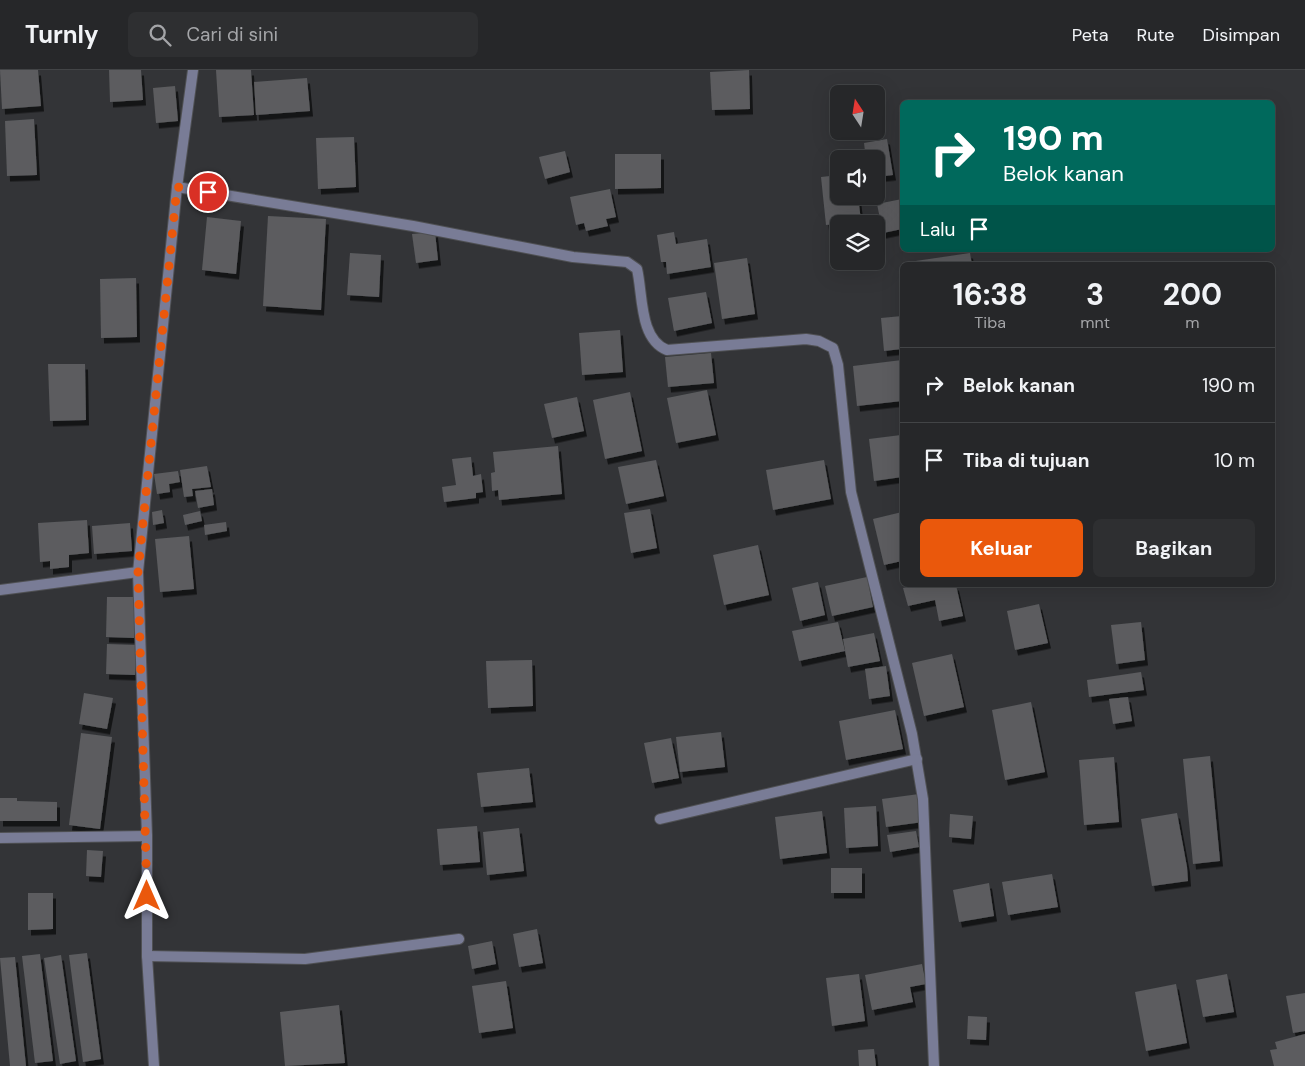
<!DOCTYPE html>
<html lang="id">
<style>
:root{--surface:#262729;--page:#2e2f31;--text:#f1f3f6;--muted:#a4a5a8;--line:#424446;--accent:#ea580c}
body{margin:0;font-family:"DM Sans",sans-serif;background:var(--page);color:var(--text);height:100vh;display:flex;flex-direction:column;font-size:19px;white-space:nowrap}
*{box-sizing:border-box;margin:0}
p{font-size:16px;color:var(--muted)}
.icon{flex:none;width:28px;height:28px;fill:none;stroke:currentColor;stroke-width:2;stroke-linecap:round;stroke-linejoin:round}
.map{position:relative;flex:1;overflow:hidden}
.sheet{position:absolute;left:900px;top:192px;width:375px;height:325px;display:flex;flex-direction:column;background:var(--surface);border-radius:8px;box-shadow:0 5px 20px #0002,0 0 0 1px var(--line)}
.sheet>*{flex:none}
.banner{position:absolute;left:900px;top:30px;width:375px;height:152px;border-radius:8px;box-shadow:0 5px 20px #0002,0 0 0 1px var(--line);background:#00695c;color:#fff;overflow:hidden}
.needle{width:32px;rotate:348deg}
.tools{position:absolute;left:830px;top:15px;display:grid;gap:10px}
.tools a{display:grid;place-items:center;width:55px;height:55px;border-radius:8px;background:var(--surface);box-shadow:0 5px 20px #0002,0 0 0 1px var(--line);font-size:25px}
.pin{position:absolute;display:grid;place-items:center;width:42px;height:42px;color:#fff;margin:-21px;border:2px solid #fff;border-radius:50%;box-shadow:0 1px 5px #0007}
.me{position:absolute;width:55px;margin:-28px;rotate:0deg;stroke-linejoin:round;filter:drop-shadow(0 0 4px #0008)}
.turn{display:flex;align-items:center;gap:18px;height:105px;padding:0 20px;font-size:22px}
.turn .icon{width:65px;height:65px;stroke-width:2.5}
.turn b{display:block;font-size:35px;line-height:42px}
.then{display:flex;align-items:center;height:48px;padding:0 20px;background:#0003;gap:10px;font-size:19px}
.eta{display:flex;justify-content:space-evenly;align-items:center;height:85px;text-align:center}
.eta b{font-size:30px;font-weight:700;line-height:35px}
.cta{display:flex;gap:10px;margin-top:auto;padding:10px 20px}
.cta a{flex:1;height:58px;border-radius:8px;background:var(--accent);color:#fff;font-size:20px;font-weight:700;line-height:58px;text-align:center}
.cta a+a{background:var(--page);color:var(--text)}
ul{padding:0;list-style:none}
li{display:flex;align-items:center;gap:15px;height:75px;padding:0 20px;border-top:1px solid var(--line)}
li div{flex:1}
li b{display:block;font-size:19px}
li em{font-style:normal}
header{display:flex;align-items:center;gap:30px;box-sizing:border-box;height:70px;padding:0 25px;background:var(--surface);border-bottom:1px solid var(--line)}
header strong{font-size:24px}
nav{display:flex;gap:28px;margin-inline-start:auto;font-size:18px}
.search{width:350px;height:45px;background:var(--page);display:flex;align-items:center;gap:12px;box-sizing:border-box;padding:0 18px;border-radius:8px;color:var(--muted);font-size:19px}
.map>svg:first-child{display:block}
.building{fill:#5b5c5f;filter:url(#shadow)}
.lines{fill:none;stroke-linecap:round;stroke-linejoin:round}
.lane-casing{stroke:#4f5053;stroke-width:12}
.street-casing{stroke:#4f5053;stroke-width:12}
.lane{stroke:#797c96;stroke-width:10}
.street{stroke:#797c96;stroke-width:10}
.route{stroke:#ea580c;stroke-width:9;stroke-dasharray:0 16.2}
</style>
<header>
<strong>Turnly</strong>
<div class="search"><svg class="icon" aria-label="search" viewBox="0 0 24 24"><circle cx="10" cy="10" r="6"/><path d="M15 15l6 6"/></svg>Cari di sini</div>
<nav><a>Peta</a><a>Rute</a><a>Disimpan</a></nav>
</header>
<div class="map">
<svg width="1305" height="996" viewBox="0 0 1305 996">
<defs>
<filter id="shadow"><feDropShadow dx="3" dy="5.5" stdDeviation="0" flood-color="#0009"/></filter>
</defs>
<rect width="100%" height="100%" fill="#333437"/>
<g class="building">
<path d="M0,0h38l3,36 -39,3z"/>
<path d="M109,0h32l2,30 -33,2z"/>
<path d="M216,0h35l3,45 -35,2z"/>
<path d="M749,0l1,39 -38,1 -2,-38z"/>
<path d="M307,8l3,33 -54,4 -2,-33z"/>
<path d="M175,16l3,35 -22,2 -3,-35z"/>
<path d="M34,49l3,56 -30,1 -2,-55z"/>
<path d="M354,67l2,50 -38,2 -2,-51z"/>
<path d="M887,69l6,36 -17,2v-18h-10l-2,-16z"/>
<path d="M565,81l5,21 -25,7 -6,-22z"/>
<path d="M615,84h46v34l-46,1z"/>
<path d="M839,105v21h19l3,25 -35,4 -5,-48z"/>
<path d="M610,119l6,28 -10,2 2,7 -22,5 -2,-8 -8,2 -6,-28z"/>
<path d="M902,129v30l-19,4 -6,-29z"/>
<path d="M268,146l58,3 -5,91 -58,-4z"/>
<path d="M207,147l34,4 -5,53 -34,-4z"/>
<path d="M435,162l3,28 -22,3 -4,-29z"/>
<path d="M674,162l2,12 31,-5 4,28 -44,7 -1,-12h-5l-4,-27z"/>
<path d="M350,183l31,2 -2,42 -32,-2z"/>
<path d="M970,183l2,12h-69l-1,-2z"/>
<path d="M747,188l8,56 -33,5 -8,-56z"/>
<path d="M136,208l1,59 -36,1 -1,-59z"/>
<path d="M706,222l6,31 -38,8 -6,-33z"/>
<path d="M902,246v33l-18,2 -3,-33z"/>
<path d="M620,260l3,42 -41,3 -3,-42z"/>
<path d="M711,283l3,30 -46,4 -3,-30z"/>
<path d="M902,290v41l-45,5 -4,-40z"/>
<path d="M48,294h37l1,56 -36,1z"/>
<path d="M707,320l9,45 -40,8 -9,-45z"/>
<path d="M630,322l12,59 -37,8 -12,-59z"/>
<path d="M577,327l7,34 -32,7 -8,-34z"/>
<path d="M901,365l1,42 -28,4 -5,-42z"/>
<path d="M558,376l4,48 -63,6 -1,-10 -6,1 -1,-18 4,-1 -2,-20z"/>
<path d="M471,387l2,19 8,-2 2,18 -7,1v5l-32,4 -2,-15 14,-2 -4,-26z"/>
<path d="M656,390l8,36 -38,8 -8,-37z"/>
<path d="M824,390l7,39 -58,11 -7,-40z"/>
<path d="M207,396l4,21 -19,2 1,7 -9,1 -4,-27z"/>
<path d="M178,401l2,11 -11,2 1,8 -13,2 -3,-20z"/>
<path d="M212,419l2,16 -16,3 -3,-17z"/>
<path d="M650,439l7,39 -26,5 -7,-40z"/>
<path d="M162,440l2,13 -11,2 -1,-13z"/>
<path d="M200,441l2,10 -17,4 -2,-10z"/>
<path d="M902,442v49l-18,4 -11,-46z"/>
<path d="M87,450l2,33 -20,2v12l-19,2v-8l-10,1 -2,-39z"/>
<path d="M226,452l1,9 -22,4 -1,-10z"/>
<path d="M130,453l2,28 -38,3 -2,-28z"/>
<path d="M189,466l5,53 -34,3 -5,-53z"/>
<path d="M758,475l11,50 -45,10 -11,-50z"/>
<path d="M867,507l6,30 -41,9 -7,-30z"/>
<path d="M818,512l7,33 -25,6 -8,-33z"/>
<path d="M916,515h40l7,31 -24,5 -4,-21 -27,6 -5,-18z"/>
<path d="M107,527h28l-1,41 -28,-1z"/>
<path d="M1039,534l9,39 -33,7 -8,-39z"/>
<path d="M838,552l7,29 -46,10 -7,-30z"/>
<path d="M1141,552l4,38 -29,4 -5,-39z"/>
<path d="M874,563l6,28 -32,6 -5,-28z"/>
<path d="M107,574l30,1 -2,30 -29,-1z"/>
<path d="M952,584l12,53 -40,9 -12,-53z"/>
<path d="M532,590l1,46 -45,2 -2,-47z"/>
<path d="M886,596l4,30 -21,3 -4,-30z"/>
<path d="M1141,602l3,18 -55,7 -2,-17z"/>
<path d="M84,623l29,5 -6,31 -28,-5z"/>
<path d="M1128,627l4,24 -19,3 -4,-25z"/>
<path d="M1031,632l14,70 -40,8 -13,-70z"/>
<path d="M895,640l8,39 -57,11 -7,-39z"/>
<path d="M721,662l4,35 -45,5 -4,-35z"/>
<path d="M81,663l31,4 -12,92 -31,-4z"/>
<path d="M671,668l8,40 -27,5 -8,-40z"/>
<path d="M1210,686l10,105 -27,3 -10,-105z"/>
<path d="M1114,687l5,65 -35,3 -5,-65z"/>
<path d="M529,698l4,34 -52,5 -4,-34z"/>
<path d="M919,724l4,28 -37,5 -4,-28z"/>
<path d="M0,728h17v3l40,1v19h-57z"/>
<path d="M876,736l2,40 -32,2 -2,-40z"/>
<path d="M822,741l5,42 -47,6 -5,-42z"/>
<path d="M1177,743l10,54 1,14 -36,5 -11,-67z"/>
<path d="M950,744l23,2 -2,23 -22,-2z"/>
<path d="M477,756l3,36 -40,3 -3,-36z"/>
<path d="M519,758l5,43 -37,4 -4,-43z"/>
<path d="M916,761l3,16 -29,5 -3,-17z"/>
<path d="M87,780l16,1 -2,26 -15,-1z"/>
<rect x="831" y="798" width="31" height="25"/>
<path d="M1052,804l6,33 -50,8 -6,-33z"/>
<path d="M989,813l5,33 -35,6 -6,-32z"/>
<path d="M28,823h25v36l-25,1z"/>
<path d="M537,859l6,34 -24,4 -6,-33z"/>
<path d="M492,871l4,23 -24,5 -4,-23z"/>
<path d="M87,883l14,106 -18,3 -14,-107z"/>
<path d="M40,884l13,107 -18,2 -13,-107z"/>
<path d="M61,885l15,106 -16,3 -16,-106z"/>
<path d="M15,887l11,109h-16l-10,-108z"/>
<path d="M922,894l4,20 -16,3 3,15 -41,8 -7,-35z"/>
<path d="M859,904l6,47 -33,5 -6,-48z"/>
<path d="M1227,904l7,38 -31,5 -7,-37z"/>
<path d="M506,911l7,47 -34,5 -7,-47z"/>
<path d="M1176,914l11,59 -41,8 -11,-59z"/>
<path d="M1305,923v38l-12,2 -7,-37z"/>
<path d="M339,935l6,58 -60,3 -5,-54z"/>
<path d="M968,946l19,1 -1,23 -19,-1z"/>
<path d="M1305,964v32h-31l-4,-16 7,-1 -2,-7z"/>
<path d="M874,979l2,17h-17l-1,-16z"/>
</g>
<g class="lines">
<g class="lane-casing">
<path id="lane" d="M0,520l138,-18"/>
</g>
<g class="street-casing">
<g id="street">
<path d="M177,117l236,39 160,31 54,5 10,7c6,25 2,70 30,81l139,-11 13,2 14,7 5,17 13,127 61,242 11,65 11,267"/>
<path d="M660,749l257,-60"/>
<path d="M0,768l147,-2"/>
<path d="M147,886l158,3 154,-20"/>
<path d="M154,996l-7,-110v-120l-9,-264 39,-385 16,-117"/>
</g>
</g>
<use href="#lane" class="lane"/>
<use href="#street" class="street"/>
</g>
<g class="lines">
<path class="route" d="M147,826l-9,-324 39,-385 31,5"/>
</g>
</svg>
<div class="tools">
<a><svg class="needle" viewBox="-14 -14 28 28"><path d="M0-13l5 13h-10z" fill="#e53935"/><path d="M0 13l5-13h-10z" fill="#a4a5a8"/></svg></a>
<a><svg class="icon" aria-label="sound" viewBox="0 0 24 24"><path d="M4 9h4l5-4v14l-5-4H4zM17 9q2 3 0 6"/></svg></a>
<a><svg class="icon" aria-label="layers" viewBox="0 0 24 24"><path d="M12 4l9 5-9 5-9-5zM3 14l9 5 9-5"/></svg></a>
</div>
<div class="pin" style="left:208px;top:122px;background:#d93025"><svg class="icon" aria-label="arrive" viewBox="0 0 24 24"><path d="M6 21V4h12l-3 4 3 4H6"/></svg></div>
<svg class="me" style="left:147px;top:826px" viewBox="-20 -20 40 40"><path d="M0-17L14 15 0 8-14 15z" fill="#ea580c" stroke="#fff" stroke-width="4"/></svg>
<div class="banner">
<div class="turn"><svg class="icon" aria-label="right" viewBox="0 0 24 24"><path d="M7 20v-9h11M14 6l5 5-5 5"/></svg><div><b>190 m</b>Belok kanan</div></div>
<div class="then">Lalu<svg class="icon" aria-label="arrive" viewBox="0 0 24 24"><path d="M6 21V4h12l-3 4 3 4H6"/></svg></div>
</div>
<section class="sheet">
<div class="eta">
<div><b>16:38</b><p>Tiba</p></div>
<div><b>3</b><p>mnt</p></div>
<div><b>200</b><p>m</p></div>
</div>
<ul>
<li><svg class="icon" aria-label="right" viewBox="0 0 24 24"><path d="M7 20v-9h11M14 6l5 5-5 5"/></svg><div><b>Belok kanan</b></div><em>190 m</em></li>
<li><svg class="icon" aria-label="arrive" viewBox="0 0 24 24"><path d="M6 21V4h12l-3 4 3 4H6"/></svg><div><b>Tiba di tujuan</b></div><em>10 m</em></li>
</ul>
<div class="cta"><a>Keluar</a><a>Bagikan</a></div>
</section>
</div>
